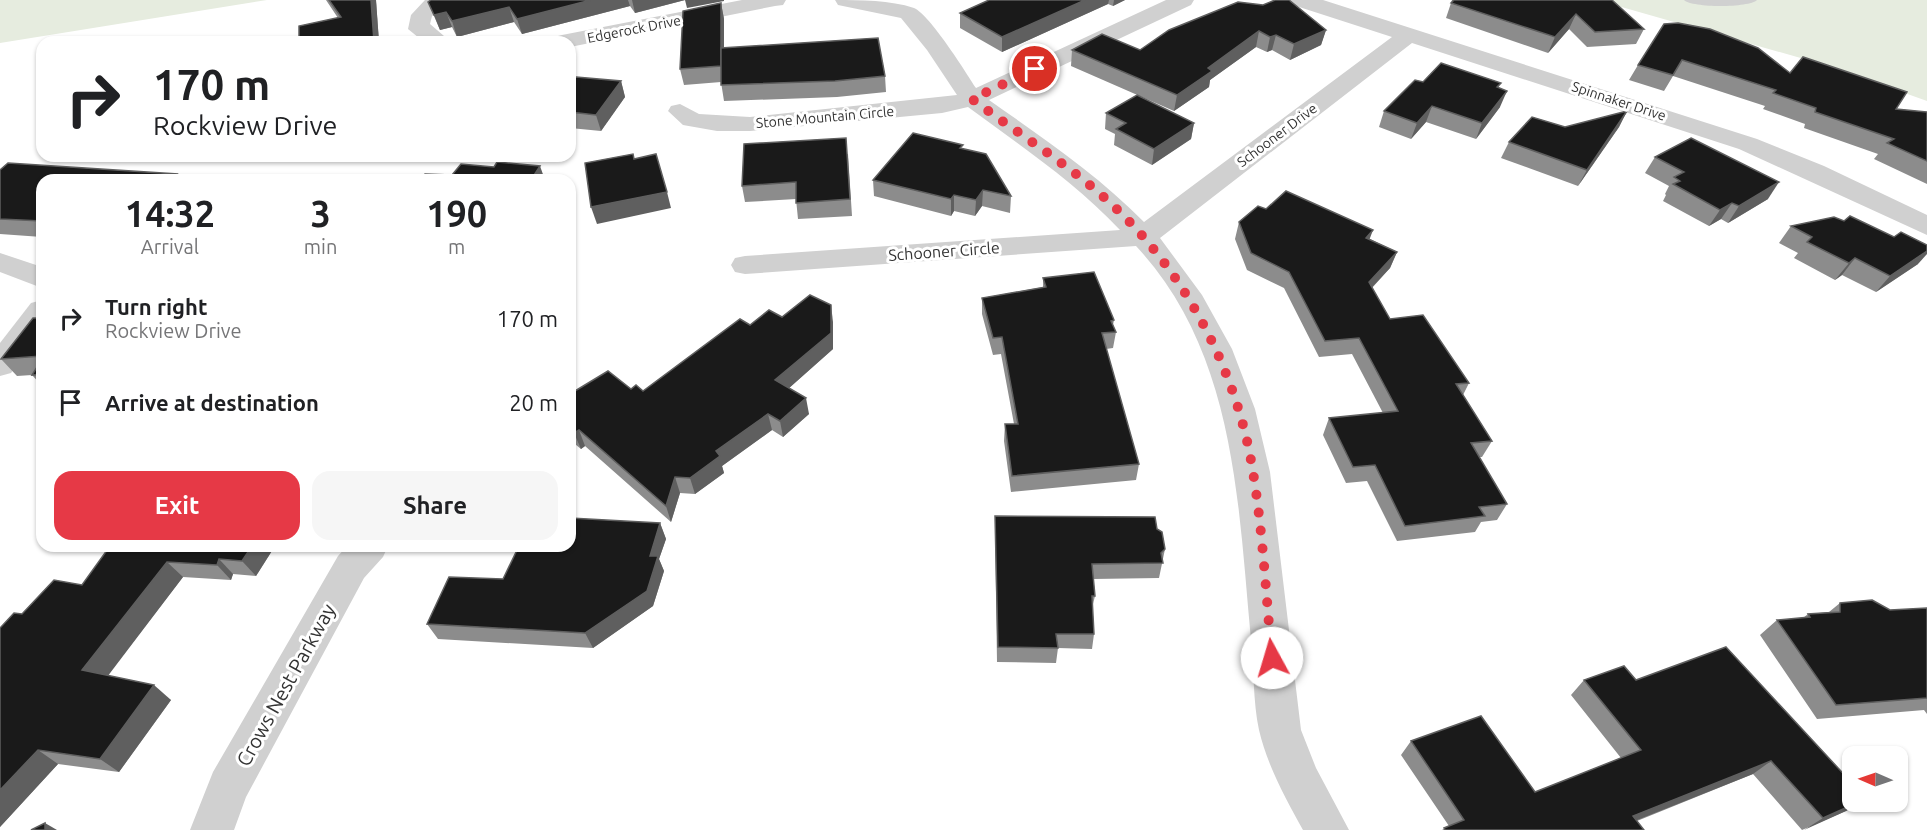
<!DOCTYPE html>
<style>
:root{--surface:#fff;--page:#f6f6f6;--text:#202124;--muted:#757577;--accent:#e63946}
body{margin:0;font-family:Ubuntu,sans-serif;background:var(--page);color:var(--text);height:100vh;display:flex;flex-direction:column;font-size:22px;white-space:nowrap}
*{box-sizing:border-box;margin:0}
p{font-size:20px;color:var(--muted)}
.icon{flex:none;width:33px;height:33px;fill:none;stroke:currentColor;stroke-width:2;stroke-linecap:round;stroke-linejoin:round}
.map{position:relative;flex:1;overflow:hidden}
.details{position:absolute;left:36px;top:174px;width:540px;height:378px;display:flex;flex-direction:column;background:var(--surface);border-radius:18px;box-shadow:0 2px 4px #0004}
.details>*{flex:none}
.hud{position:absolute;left:36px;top:36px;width:540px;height:126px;border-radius:18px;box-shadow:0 2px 4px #0004;background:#fff;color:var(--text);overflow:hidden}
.needle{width:39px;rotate:272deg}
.tools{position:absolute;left:1842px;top:746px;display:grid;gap:12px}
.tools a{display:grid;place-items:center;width:66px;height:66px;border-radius:12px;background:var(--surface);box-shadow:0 2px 4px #0004;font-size:30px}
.pin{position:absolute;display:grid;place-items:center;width:51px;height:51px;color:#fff;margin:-26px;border:3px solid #fff;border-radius:50%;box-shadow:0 2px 6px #0007}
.me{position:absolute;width:66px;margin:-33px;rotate:354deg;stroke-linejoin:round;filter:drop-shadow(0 0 4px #0008)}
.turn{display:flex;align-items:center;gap:21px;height:126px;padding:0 18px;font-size:27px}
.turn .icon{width:78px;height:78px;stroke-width:2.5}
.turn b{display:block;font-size:42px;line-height:51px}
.eta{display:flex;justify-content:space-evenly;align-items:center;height:102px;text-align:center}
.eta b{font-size:36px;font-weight:600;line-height:42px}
.primary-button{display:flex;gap:12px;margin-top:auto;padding:12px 18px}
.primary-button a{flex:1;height:69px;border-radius:18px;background:var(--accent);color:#fff;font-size:24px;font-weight:600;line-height:69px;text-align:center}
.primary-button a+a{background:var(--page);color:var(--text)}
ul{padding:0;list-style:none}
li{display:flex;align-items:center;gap:18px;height:84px;padding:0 18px}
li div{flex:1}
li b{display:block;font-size:22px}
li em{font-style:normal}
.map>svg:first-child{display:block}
.green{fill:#e6ecdf}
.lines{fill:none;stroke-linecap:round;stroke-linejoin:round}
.service{fill:#d0d0d0;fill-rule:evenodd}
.minor{fill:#d0d0d0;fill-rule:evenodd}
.wall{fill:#8c8c8c}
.shaded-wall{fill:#5f5f5f}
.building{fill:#1a1a1a;stroke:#5f5f5f;stroke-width:1.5}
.route{stroke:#e63946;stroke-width:10;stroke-dasharray:0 18}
.labels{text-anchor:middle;stroke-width:6;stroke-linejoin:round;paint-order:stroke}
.far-street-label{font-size:14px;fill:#333;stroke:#fff}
.street-label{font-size:16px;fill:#333;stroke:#fff}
.near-street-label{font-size:20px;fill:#333;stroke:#fff}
</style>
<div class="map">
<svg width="1927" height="830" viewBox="0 0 1927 830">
<rect width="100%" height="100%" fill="#fff"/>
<g class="green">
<path d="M0,0h267l-267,43z"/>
<path d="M1597,0h330v101l-95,-34z"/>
</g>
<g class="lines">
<path class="service" d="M1684,0h73c-8,8 -65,8 -73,0z"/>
<g class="minor">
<path d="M425,0h27l-20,16 -2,8 21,18h-27l-16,-13 3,-14z"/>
<path d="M742,0h44l-3,5 -8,1 -205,41v-5h-19l3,-5 8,-2z"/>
<path d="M835,0c26,0 55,0 79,8 16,7 51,63 62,80l190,-88h28l-3,5 -202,95c54,38 109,75 155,122l248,-185 -99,-32 -3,-5h33l434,139 67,27 103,49v20l-188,-86 -327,-106 -252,195 42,57 30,54 23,60 15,63 31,258 15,38 33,62h-46c-17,-31 -36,-65 -44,-100 -6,-28 -5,-61 -8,-90 -13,-137 -15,-287 -115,-394l-391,28 -10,-2 -4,-7 4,-7 10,-2 375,-26c-45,-48 -99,-84 -152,-123l-26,6 -192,18h-33l-34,-6 -15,-14 3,-5 9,-2 19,10 51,3 207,-22 -30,-45 -26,-32 -63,-13z"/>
<path d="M0,253l42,14v21l-42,-16z"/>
<path d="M42,300v31l-31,42 -11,3v-33l31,-40z"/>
<path d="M347,546h41l-5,11 -19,21 -118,219 -12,33h-44l23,-58 125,-216z"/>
</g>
</g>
<g class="wall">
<path d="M326,0h50l3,42h-80l39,-24z"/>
<path d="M431,0h254l-50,13 -5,-7 -108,28 -8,-12 -57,15 -5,-10 -12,3 -12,-28z"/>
<path d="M989,0h136l-12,6 -5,-2 -106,48 -42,-24v-15z"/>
<path d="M1452,0h160l32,29 -8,15 -49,3 -18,-18 -21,24 -102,-35z"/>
<path d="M721,3l3,16v29l161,28 1,16 -49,5 -113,4 -3,-19 -37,3 -4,-16z"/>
<path d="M1263,5l63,25 -5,15 -31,15 -18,-10 -5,2 -11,-5 -46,33 -1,7 -35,24 -103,-45 1,-16h68z"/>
<path d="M1664,24l126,49 106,36 31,3v72l-53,-25 4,-5 -74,-26 1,-4 -42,-15 2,-3 -92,-30 -9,15 -35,-11 9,-15z"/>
<path d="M621,81l4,16 -24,34 -31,-3v-44z"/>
<path d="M1423,82l78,1 -3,5 2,19 -24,32 -50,-17 -15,17 -32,-12 5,-16z"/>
<path d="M1627,111l-8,16 -41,59 -77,-28 8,-16z"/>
<path d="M1106,113l88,10 -3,16 -39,26 -38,-20 1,-11 -10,-5z"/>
<path d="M963,149l48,47 -1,17 -28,-7 -7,10 -21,-5 -3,5 -77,-20 -1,-16z"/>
<path d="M848,154l4,62 -54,3 -2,-20 -51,3 -3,-16z"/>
<path d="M1655,157l113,42 -40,24 -7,-4 -12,7 -46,-25 3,-6 -1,-1 4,-8 -24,-13z"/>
<path d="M0,170l42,10v57l-42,-3z"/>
<path d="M1266,209l104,30 27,13 -7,16 -18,20 18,31 79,64 -6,12 29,46 -10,16h-3l28,47 -10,16 -16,2 -6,10 -78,9 -30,-60 -21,2 -23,-48 6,-17 54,-5 -31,-59 -33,3 -35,-69 -37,-18 -12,-31 4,-17z"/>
<path d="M1791,226l127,38 -42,28 -34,-17 -7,5 -41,-22 4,-5 -19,-10z"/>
<path d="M1043,278l71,42 -1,5 3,7 -3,16 -7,1 33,115 -3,16 -125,12 -7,-51 1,-17h9l-13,-70 -8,1 -11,-41v-16l61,-11z"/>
<path d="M782,317l51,5v27l-44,39 20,26 -26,23 -11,-7 -50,36 2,7 -29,21 -15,-1 -9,29 -86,-76 -4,3 -11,-9v-46l61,-5 12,2 107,-66z"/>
<path d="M42,318v68l-10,-11 -15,1 -16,-17z"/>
<path d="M995,516l170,33 -6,29 -66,1 2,17 -3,12 2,26 -2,15 -34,-1 -2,15 -59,-1 -2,-130z"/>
<path d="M660,523l6,16 -7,20 5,12 -11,35 -60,42 -155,-9 -11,-15 76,-45z"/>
<path d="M110,546h165l-19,30 -23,-2 -2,6 -48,-3 -76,99 64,24 -52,72 -61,-8 -58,63 22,-213 60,-29z"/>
<path d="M1840,603l50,7 37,-2v106l-3,-4 -107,9 -57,-84 17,-15 26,-2 5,-4 21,-2z"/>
<path d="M1584,680h52l216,121h11l-17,10 -44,19 -49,-56 -116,47 7,9h-202l7,-4 -48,-71 10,-14 124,51 86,-34 -50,-63z"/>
</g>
<g class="shaded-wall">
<path d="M371,0h5l3,42h-5z"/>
<path d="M591,0h37l2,6 -108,28 -5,-15z"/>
<path d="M632,0h53l-50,13z"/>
<path d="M685,0h39v1l-37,7z"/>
<path d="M1085,0h24l-1,4 -106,48v-15z"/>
<path d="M1114,0h11l-12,6z"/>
<path d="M721,3l3,16v62l-3,-15z"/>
<path d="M509,7l5,15 -57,15 -5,-16z"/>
<path d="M446,12l6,15 -12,3 -6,-15z"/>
<path d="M1576,14l-7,15 -21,24 7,-16z"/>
<path d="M1326,30l-5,15 -31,15 4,-16z"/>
<path d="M1259,31l-3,16 -46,33 -1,7 -35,24 3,-16 31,-27z"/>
<path d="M1276,35l-4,15 -5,2 3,-15z"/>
<path d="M621,81l4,16 -24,34 -5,-16z"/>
<path d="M1507,91l-7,16 -24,32 6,-16z"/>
<path d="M1432,106l-6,16 -15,17 6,-16z"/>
<path d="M1627,111l-8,16 -41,59 9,-16z"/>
<path d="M1194,123l-3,16 -39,26 2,-16z"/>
<path d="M540,166l5,14h-14z"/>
<path d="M177,174l4,6h-10z"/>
<path d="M1779,182l-11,17 -40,24 11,-17z"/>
<path d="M983,190l-1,16 -7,10 1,-16z"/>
<path d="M667,192l4,16 -74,16 -6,-17z"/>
<path d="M954,195v16l-3,5v-17z"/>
<path d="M1732,203l-11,16 -12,7 11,-16z"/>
<path d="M1373,230l-6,16 -1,-8z"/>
<path d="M1927,251v3l-9,10 -42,28 14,-16z"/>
<path d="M1397,252l-7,16 -28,30 7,-16z"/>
<path d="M1855,258l-13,17 -7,5 14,-17z"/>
<path d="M831,305l2,17v27l-54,48 -4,-17z"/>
<path d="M806,398l3,16 -26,23 -3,-16z"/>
<path d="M768,414l4,16 -50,36 2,7 -29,21 -5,-16 26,-27z"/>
<path d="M579,430l6,16 -4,3 -7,-16z"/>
<path d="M675,477l5,16 -9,29 -5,-16z"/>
<path d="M660,523l6,16 -7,20 5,12 -11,35 -60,42 -8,-15 65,-77z"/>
<path d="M252,546h23l-19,30 -14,-15z"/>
<path d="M219,559l14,15 -2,6 -14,-15z"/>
<path d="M167,562l16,15 -82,108 -19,-15z"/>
<path d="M154,685l17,15 -52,72 -19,-13z"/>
<path d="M38,750l20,14 -58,63v-37z"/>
<path d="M1771,761l-18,13 -136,54 16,-12z"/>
<path d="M1861,801h2l-17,10 -42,19 19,-12z"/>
<path d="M45,823l12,7h-12z"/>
</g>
<g class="building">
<path d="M329,0h42l3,42h-75v-16l42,-9z"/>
<path d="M431,0h160l-74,19 -8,-12 -57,14 -6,-9 -12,3 -6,-13z"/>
<path d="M989,0h96l-83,37 -42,-24z"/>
<path d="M1275,0h14l37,30 -32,14 -18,-9 -6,2 -11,-6 -51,37 4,3 -35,24 -105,-45 30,-16 38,16 29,-20 69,-28 25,3z"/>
<path d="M1454,0h158l32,29 -49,3 -19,-18 -21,23 -104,-34z"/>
<path d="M721,3v63l-41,3 3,-58z"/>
<path d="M1678,23l32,6 48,19 32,25 13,-16 104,35 -11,17 31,3v49l-40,-18 7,-4 -79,-27 1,-4 -43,-15 3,-3 -94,-30 -9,15 -35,-10 26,-41z"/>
<path d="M878,38l7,38 -50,5 -114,4v-37z"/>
<path d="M1441,63l60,20 -4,4 10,4 -25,32 -50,-17 -15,17 -33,-12 31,-31 8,2z"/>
<path d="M576,77l45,4 -25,34 -26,-3v-28z"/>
<path d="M1137,95l57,28 -40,26 -38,-20 10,-6 -20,-10z"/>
<path d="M1627,111l-40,59 -78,-28 23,-25 33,10z"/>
<path d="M913,133l50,12 -3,3 26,6 25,42 -28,-6 -7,10 -22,-5 -3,4 -78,-19z"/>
<path d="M846,138l4,61 -54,4v-21l-54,4 2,-42z"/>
<path d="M1691,138l88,44 -40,24 -7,-3 -12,7 -47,-26 7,-3 -6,-4 10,-5 -29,-15z"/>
<path d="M633,154l1,5 22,-5 11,38 -76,15 -6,-44z"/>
<path d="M497,162l43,4 -9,14h-111l5,-6 27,1 9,-11 33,3z"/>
<path d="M8,163l169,11 -6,6h-129v41l-42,-2v-49z"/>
<path d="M1286,191l87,39 -7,8 31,14 -28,30 21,37 33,-4 46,68 -13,1 36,57 -21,2 36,61 -28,3 6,9 -80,10 -30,-61 -22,2 -24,-49 69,-7 -39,-73 -34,3 -36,-69 -38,-19 -12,-31 19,-16 8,3z"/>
<path d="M1850,216l44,21 7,-5 26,13v6l-37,25 -35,-18 -6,5 -42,-21 5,-5 -21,-11 43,-9 10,4z"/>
<path d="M1094,272l20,48 -3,1 5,11 -14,1 37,131 -127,12 -7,-52h13l-16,-87 -9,1 -11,-40 64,-11 -3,-9z"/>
<path d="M810,295l21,10v28l-56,47 31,18 -26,23 -12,-7 -52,37 4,5 -30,22 -15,-1 -9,29 -87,-76 -5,3 -4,-4v-35l38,-23 23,18 5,-4 7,6 97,-72 10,6 19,-15 13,7z"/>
<path d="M33,318h9v38l-41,3z"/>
<path d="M42,359v15l-10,1z"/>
<path d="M995,516l160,1 2,12 5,3 3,17 -4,4 2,10 -71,1 3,32h-3l2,38h-38l2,14 -60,-1z"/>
<path d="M570,518l90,5 -10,33h8l-11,35 -62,42 -158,-9 22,-47 54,2 16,-33h51z"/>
<path d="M110,546h142l-10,15 -23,-2 -2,6 -50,-3 -85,108 72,15 -54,74 -62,-9 -38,40v-162l14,-15 8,1 32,-34 28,5z"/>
<path d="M1872,600l18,10 37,-2v90l-91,7 -59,-85 33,-3 -2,-3 32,-2v-9z"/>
<path d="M1726,647l126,136v18h9l-38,17 -52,-57 -138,55 11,14h-199l-1,-2 20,-8 -53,-79 70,-25 54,76 106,-42 -57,-70 40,-14 12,14z"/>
<path d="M45,823v7h-14z"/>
</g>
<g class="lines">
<path class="route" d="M1035,69l-63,30c45,34 93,63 135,101 77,69 130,170 146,272 10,61 13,124 19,186"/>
</g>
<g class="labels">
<g class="far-street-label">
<text transform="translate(634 29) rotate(-11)" y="5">Edgerock Drive</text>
<text transform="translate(1619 101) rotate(18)" y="5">Spinnaker Drive</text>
<text transform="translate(825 117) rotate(-5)" y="5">Stone Mountain Circle</text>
<text transform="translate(1277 135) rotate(-37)" y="5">Schooner Drive</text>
</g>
<g class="street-label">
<text transform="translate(944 251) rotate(-4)" y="6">Schooner Circle</text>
</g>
<g class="near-street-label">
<text transform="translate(286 685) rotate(-61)" y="7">Crows Nest Parkway</text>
</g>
</g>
</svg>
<div class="tools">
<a><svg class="needle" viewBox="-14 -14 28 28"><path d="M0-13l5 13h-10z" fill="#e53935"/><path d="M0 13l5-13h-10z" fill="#757577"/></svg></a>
</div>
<div class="pin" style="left:1035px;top:69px;background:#d93025"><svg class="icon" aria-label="arrive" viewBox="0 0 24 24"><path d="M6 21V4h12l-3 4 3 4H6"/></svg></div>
<svg class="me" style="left:1272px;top:658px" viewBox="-20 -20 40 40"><circle r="19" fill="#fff"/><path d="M0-13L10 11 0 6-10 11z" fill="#e63946"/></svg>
<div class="hud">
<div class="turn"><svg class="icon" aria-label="right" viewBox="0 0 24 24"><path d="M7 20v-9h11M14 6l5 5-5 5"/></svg><div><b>170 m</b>Rockview Drive</div></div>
</div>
<section class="details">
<div class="eta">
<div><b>14:32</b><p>Arrival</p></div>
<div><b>3</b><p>min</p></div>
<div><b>190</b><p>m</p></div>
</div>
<ul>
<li><svg class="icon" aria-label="right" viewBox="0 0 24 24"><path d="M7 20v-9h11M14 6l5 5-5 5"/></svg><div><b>Turn right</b><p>Rockview Drive</p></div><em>170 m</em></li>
<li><svg class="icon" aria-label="arrive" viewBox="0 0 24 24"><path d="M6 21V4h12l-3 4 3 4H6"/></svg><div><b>Arrive at destination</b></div><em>20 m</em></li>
</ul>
<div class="primary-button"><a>Exit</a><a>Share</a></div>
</section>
</div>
